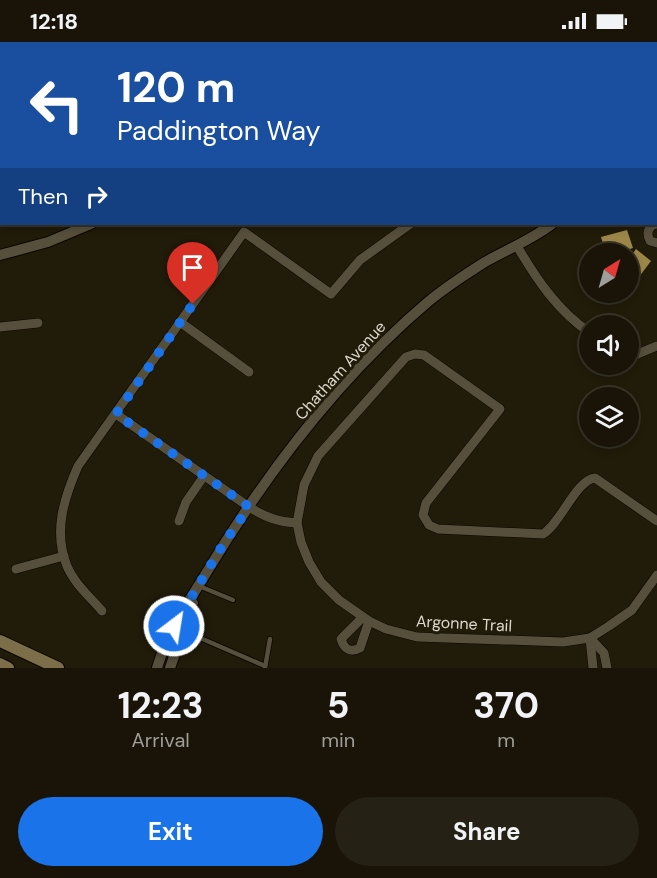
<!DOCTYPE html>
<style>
:root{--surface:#191407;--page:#262115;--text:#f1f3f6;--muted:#9f9e9b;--line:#373328;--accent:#1a73e8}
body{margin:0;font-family:"DM Sans",sans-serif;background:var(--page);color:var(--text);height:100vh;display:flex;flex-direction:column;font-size:22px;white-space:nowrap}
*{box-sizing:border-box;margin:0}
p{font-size:20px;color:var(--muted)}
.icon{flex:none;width:33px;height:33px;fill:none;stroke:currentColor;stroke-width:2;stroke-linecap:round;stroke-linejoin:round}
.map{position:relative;height:626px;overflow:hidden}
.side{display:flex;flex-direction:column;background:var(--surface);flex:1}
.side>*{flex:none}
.top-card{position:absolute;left:0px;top:0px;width:657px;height:183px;box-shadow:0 3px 9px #0003,0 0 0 2px var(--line);background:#1a4fa0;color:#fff;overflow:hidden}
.needle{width:39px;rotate:37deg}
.tools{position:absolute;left:579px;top:201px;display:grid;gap:12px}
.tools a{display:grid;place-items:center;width:60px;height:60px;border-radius:50%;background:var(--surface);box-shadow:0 3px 9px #0003,0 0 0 2px var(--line);font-size:30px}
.pin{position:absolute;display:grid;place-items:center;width:51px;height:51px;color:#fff;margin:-62px -26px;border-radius:50% 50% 50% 0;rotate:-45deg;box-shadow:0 0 6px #0007}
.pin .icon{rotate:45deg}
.me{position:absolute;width:66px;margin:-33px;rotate:31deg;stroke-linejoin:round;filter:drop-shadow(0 0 4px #0008)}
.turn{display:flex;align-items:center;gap:21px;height:126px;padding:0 18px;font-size:27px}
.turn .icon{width:78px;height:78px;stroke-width:2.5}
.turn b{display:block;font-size:42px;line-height:51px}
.then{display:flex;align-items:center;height:57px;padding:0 18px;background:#0003;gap:12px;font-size:22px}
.eta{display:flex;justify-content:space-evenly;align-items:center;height:102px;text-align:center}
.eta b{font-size:36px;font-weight:700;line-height:42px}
.action{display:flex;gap:12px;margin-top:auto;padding:12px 18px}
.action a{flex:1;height:69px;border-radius:36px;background:var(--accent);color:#fff;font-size:24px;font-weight:700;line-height:69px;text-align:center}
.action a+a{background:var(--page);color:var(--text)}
.status{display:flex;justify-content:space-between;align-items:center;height:42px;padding:0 30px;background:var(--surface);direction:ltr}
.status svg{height:16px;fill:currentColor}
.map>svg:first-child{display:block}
.building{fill:#9c8749}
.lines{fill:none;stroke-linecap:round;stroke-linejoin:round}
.service-casing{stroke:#0a0500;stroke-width:6}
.minor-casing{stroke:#0a0500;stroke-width:10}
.tertiary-casing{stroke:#0a0500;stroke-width:12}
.secondary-casing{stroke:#0a0500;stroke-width:14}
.path{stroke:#7e796b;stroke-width:1.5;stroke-dasharray:4.5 4.5;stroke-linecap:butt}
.service{stroke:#564f3c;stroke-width:4.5}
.minor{stroke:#564f3c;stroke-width:9}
.tertiary{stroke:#564f3c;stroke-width:10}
.secondary{stroke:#7c6e48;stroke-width:12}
.route{stroke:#1a73e8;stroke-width:10;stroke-dasharray:0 18}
.labels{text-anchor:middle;stroke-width:6;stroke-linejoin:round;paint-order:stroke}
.street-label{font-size:16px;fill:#dcd8cd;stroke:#211b09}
</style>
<div class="status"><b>12:18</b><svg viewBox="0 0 49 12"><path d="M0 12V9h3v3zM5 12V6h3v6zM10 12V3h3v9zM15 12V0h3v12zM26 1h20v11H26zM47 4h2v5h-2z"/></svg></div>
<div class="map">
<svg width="657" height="626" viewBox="0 0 657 626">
<rect width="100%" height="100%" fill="#211b09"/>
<g class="building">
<path d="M627,188l6,18 -19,6h-8l-5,-17z"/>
<path d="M636,207l15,12 -15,20 -8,-5v-16z"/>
</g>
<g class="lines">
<g class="service-casing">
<g id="service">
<path d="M199,544l34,14"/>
<path d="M184,589l81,35"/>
<path d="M265,626l5,-29"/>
</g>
</g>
<g class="minor-casing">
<g id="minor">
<path d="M194,0l3,2"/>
<path d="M550,0l1,2"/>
<path d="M162,2l1,-2"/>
<path d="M375,2l1,-2"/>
<path d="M598,2l1,-2"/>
<path d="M0,24l2,-1"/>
<path d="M0,138h2"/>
<path d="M657,182l-5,1c-5,6 -5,9 -2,16l7,2"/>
<path d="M517,204c20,34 40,64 73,87"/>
<path d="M180,280l69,50"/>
<path d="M0,285l38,-4"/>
<path d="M628,316l29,-12"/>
<path d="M116,372l133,93c16,10 29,15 48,16"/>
<path d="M179,479l7,-19 18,-26"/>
<path d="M657,479l-62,-43c-19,2 -34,45 -52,56l-105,-5 -9,-4 -6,-10 3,-12 74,-94 -76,-54 -9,-1 -9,3 -88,99 -14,29 -7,38 4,19 8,20 12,20 18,18 30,21 17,8 31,8 146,5 27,-4 19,-12 23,-16 25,-35"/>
<path d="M16,527l48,-13"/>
<path d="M102,569c-12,-14 -28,-28 -35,-45 -14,-34 -3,-68 11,-100l166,-234 87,62 29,-34 50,-36"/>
<path d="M362,576l-21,21c3,10 9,14 19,9l9,-27"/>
<path d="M590,596l14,15 3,15"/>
<path d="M590,596l3,30"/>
</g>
</g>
<g class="tertiary-casing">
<g id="tertiary">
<path d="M242,2l1,-2"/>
<path d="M656,53l1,-3"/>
<path d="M0,213l48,-13 43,-18"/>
<path d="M157,626c10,-34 29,-62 48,-93 60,-100 134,-198 224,-274 17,-14 37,-27 56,-39 23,-13 46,-22 67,-38"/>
<path d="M170,626l23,-65"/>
</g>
</g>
<g class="secondary-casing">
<g id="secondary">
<path d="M0,599l58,27"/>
<path d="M0,622l8,4"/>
</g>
</g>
<g class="path">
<path d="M656,95h1"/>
<path d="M656,118h1"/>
</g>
<use href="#service" class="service"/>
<use href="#minor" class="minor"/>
<use href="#tertiary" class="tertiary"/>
<use href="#secondary" class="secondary"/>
</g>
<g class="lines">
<path class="route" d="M174,584l50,-83 25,-36 -133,-93 77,-110"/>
</g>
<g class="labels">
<g class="street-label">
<text transform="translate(340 328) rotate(-48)" y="6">Chatham Avenue</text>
<text transform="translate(464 581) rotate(3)" y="6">Argonne Trail</text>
</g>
</g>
</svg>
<div class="tools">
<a><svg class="needle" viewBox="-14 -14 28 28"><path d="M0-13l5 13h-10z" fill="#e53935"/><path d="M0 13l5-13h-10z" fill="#9f9e9b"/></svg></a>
<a><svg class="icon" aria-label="sound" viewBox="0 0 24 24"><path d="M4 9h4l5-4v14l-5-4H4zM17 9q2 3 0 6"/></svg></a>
<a><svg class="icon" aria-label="layers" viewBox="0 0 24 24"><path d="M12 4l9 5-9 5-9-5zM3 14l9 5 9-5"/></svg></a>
</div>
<div class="pin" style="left:193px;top:262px;background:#d93025"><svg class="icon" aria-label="arrive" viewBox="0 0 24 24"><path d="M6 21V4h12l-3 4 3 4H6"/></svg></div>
<svg class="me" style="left:174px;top:584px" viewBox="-20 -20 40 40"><circle r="17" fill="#1a73e8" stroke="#fff" stroke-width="3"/><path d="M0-11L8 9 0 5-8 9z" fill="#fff"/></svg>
<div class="top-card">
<div class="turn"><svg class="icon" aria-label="left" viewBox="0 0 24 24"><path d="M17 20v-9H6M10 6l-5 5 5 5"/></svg><div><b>120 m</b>Paddington Way</div></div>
<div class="then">Then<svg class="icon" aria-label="right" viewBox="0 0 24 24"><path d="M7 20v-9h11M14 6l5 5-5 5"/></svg></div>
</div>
</div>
<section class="side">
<div class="eta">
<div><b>12:23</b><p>Arrival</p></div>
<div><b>5</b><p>min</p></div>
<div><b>370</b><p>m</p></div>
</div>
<div class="action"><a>Exit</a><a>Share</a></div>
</section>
